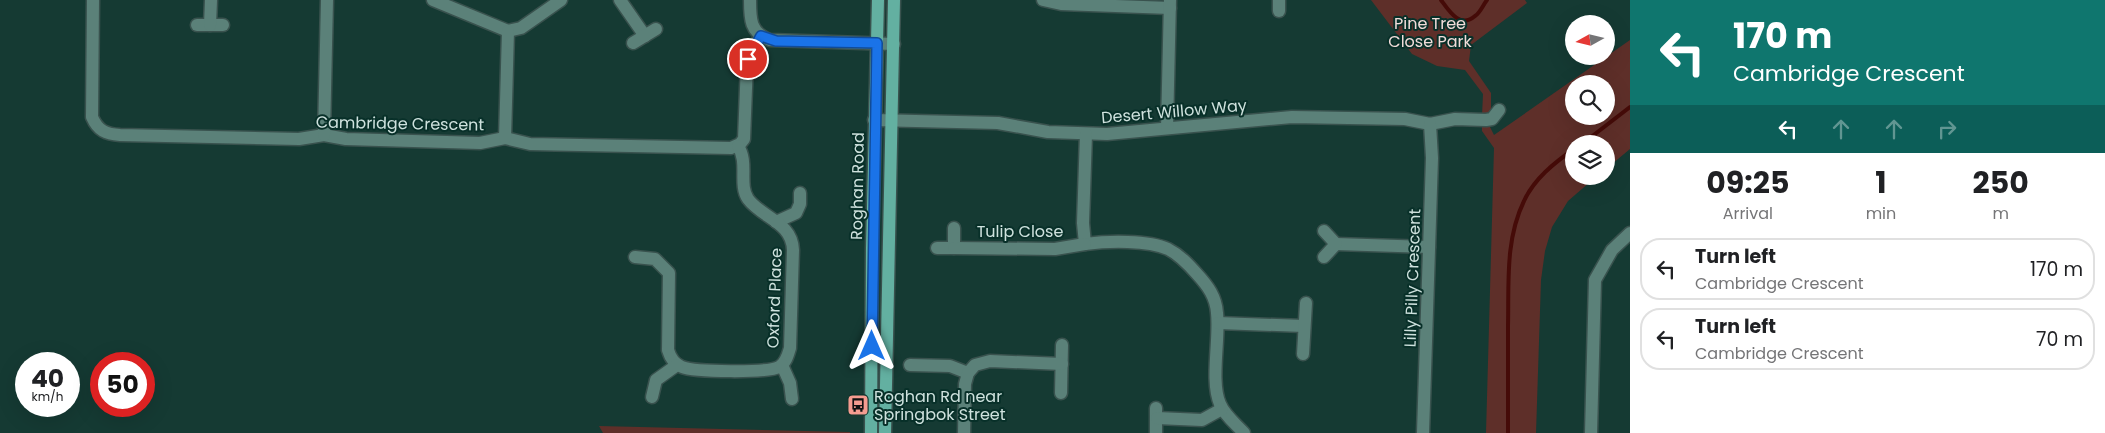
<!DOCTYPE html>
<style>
:root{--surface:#fff;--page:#f6f6f6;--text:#202124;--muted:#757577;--line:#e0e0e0}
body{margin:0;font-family:Poppins,sans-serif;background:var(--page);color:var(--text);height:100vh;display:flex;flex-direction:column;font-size:19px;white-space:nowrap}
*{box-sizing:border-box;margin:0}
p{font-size:16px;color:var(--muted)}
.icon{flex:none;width:28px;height:28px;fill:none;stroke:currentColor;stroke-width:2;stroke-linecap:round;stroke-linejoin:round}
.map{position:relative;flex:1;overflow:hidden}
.side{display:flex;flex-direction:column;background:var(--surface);width:475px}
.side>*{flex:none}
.hud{background:#0f766e;color:#fff;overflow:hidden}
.needle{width:32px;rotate:262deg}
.controls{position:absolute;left:1565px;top:15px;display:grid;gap:10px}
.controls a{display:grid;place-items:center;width:50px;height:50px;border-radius:50%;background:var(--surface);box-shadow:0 5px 20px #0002;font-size:25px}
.speed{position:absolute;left:15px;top:352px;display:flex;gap:10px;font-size:25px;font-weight:700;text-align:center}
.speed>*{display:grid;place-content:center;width:65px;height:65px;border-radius:50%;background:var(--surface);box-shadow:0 5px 20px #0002;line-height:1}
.speed small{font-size:12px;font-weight:400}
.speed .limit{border:8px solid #d22;background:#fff;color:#111}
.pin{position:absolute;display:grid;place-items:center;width:42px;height:42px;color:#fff;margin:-21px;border:2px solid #fff;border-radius:50%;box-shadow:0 1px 5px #0007}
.me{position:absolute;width:55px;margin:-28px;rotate:0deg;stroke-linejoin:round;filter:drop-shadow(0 0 4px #0008)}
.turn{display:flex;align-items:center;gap:18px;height:105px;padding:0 20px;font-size:22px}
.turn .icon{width:65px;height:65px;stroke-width:2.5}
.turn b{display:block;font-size:35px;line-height:42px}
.lanes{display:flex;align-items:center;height:48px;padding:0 20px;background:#0003;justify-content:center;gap:25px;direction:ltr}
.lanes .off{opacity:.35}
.eta{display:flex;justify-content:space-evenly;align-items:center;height:85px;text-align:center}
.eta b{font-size:30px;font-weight:700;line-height:35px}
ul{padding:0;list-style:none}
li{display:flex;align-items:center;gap:15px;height:62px;margin:0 10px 8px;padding:0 10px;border:2px solid var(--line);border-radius:20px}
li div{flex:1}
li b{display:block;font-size:19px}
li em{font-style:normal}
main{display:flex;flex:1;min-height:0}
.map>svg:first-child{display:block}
.park{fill:#5e2f29;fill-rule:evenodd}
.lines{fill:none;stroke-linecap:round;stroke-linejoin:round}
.stream{stroke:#450b08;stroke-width:4}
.minor-casing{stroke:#39524e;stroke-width:15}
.major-casing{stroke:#39524e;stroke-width:15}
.minor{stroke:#5b8179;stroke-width:12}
.major{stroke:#63b0a1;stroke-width:12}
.route-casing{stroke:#114b97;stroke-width:12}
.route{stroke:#1a73e8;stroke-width:9}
.labels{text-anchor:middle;stroke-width:4;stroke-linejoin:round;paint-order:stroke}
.park-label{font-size:16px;fill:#f1dcd9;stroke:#083029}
.street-label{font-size:16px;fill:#cfe2de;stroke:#083029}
.poi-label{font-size:16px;fill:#cfe2de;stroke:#083029;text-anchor:start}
</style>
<main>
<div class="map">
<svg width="1630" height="433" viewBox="0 0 1630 433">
<rect width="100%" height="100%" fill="#153a33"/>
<g class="park">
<path d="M1371,0h154l2,3 -56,42 -2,16 22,32v23h-9l1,-22 -18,-24 -28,-4 -25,-12z"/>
<path d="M1630,40v109l-24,20v-25h-32v32h23l-29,25 -16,26 -7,24 -4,29 -5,153h-50l8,-285 -12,-17v-5l8,1 4,8zM1574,84h32v32h-32z"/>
<path d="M599,426l251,6v1h-247z"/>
</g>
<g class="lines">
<g class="stream">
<path d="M1441,0c8,11 19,29 34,16 5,-3 8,-11 12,-16"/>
<path d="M1582,144l48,-37"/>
<path d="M1508,433c0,-36 0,-72 0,-107 1,-42 -3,-86 16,-125 10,-22 30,-38 50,-52"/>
</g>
<g class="minor-casing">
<g id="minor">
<path d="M93,0l-1,117c6,14 14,17 28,18l179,4 25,-4 22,4 134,4 25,-5 25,6 201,4 9,-4 4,-5 3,-76 3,-10 11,-17"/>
<path d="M433,0l75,31 13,-3 40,-28"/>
<path d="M620,0l25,36"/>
<path d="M750,0c0,19 0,33 20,40l124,4"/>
<path d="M1043,0l18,4 109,4"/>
<path d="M1279,11v-11"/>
<path d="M197,25h26"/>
<path d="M210,25l1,-25"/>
<path d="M633,43l23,-14"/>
<path d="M874,120l124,3 50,9 59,2 185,-17 113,2 25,5 25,-5 31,1 6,-1 7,-9"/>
<path d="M1167,128l3,-128"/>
<path d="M1086,134l-3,89 2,21c23,-3 63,-4 83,5 12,6 21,16 29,25 11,12 19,23 20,39 3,26 -7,68 3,91 5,12 16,20 24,29"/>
<path d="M324,135l3,-135"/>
<path d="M505,138l3,-107"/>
<path d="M776,222l20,-9 4,-9v-11"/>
<path d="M1336,244l93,3"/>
<path d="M937,248h17v-20"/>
<path d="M954,248l101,1 30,-5"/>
<path d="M635,257l20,2 14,14 -1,77c2,7 6,14 14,17 12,5 86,6 97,0 7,-4 9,-12 11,-19l3,-98c-1,-28 -31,-32 -45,-51 -10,-15 1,-36 -10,-53"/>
<path d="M1324,257l12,-13 -12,-13"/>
<path d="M1218,323l86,3"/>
<path d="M1303,354l3,-51"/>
<path d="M782,365l8,18 2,16"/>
<path d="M910,365l40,1 18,7"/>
<path d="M1061,393l1,-48"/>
<path d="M652,397l4,-17 21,-15"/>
<path d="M1156,408v25"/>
<path d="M1157,418l45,2 20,-11"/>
<path d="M964,433l1,-49 3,-11 7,-8 15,-4 72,3"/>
<path d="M1423,433l9,-275 -2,-34"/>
<path d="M1591,433l4,-153 17,-30 18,-17"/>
</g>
</g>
<g class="major-casing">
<g id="major">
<path d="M871,433l1,-185 6,-248"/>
<path d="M885,433l9,-433"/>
</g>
</g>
<use href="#minor" class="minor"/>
<use href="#major" class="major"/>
</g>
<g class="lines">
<g class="route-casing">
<path id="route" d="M748,59l13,-23 15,5 101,2 -5,303"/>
</g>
<use href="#route" class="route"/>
</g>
<defs>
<g id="bus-square" transform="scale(1.125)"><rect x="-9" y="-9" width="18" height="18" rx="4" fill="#f59c90" stroke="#083029"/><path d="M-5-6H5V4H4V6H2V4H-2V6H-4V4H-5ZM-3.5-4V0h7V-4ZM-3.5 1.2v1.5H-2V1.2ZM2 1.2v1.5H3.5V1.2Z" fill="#111"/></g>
</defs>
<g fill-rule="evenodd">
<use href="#bus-square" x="858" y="405"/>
</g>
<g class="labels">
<g class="park-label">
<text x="1430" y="29">Pine Tree<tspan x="1430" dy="18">Close Park</tspan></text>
</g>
<g class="street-label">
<text transform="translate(1174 111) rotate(-5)" y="6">Desert Willow Way</text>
<text transform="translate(400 123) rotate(1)" y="6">Cambridge Crescent</text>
<text transform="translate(857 186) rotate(-89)" y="6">Roghan Road</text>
<text x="1020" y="237">Tulip Close</text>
<text transform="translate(1412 278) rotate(-88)" y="6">Lilly Pilly Crescent</text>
<text transform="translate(774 298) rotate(-88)" y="6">Oxford Place</text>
</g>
<g class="poi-label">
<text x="874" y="402">Roghan Rd near<tspan x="874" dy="18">Springbok Street</tspan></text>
</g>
</g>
</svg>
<div class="controls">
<a><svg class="needle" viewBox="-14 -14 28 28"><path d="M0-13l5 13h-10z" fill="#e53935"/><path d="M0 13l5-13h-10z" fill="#757577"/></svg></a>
<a><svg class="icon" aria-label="search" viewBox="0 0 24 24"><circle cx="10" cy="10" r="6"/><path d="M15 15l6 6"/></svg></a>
<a><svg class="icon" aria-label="layers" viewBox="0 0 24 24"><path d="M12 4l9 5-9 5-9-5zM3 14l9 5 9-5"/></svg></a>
</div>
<div class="speed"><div>40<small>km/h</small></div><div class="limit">50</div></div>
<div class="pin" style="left:748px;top:59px;background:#d93025"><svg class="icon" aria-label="arrive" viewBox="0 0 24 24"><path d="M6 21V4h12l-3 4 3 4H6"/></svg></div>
<svg class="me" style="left:872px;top:346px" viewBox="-20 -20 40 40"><path d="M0-17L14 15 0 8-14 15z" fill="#1a73e8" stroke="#fff" stroke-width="4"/></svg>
</div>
<section class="side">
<div class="hud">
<div class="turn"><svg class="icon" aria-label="left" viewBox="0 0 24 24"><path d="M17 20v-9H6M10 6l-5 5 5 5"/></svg><div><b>170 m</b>Cambridge Crescent</div></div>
<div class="lanes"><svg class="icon" aria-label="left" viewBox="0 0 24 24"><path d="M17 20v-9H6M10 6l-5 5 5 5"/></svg><svg class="icon off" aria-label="ahead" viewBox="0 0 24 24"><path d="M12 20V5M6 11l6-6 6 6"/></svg><svg class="icon off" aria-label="ahead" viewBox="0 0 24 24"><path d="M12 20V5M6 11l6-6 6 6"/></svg><svg class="icon off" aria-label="right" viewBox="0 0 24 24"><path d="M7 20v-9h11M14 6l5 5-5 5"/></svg></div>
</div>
<div class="eta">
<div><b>09:25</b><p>Arrival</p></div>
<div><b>1</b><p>min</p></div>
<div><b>250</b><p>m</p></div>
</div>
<ul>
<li><svg class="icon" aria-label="left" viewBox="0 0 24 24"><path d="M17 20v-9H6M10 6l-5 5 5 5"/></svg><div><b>Turn left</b><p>Cambridge Crescent</p></div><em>170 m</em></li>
<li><svg class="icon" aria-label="left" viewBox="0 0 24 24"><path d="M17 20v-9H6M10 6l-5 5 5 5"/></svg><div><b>Turn left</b><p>Cambridge Crescent</p></div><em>70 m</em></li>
</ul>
</section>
</main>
